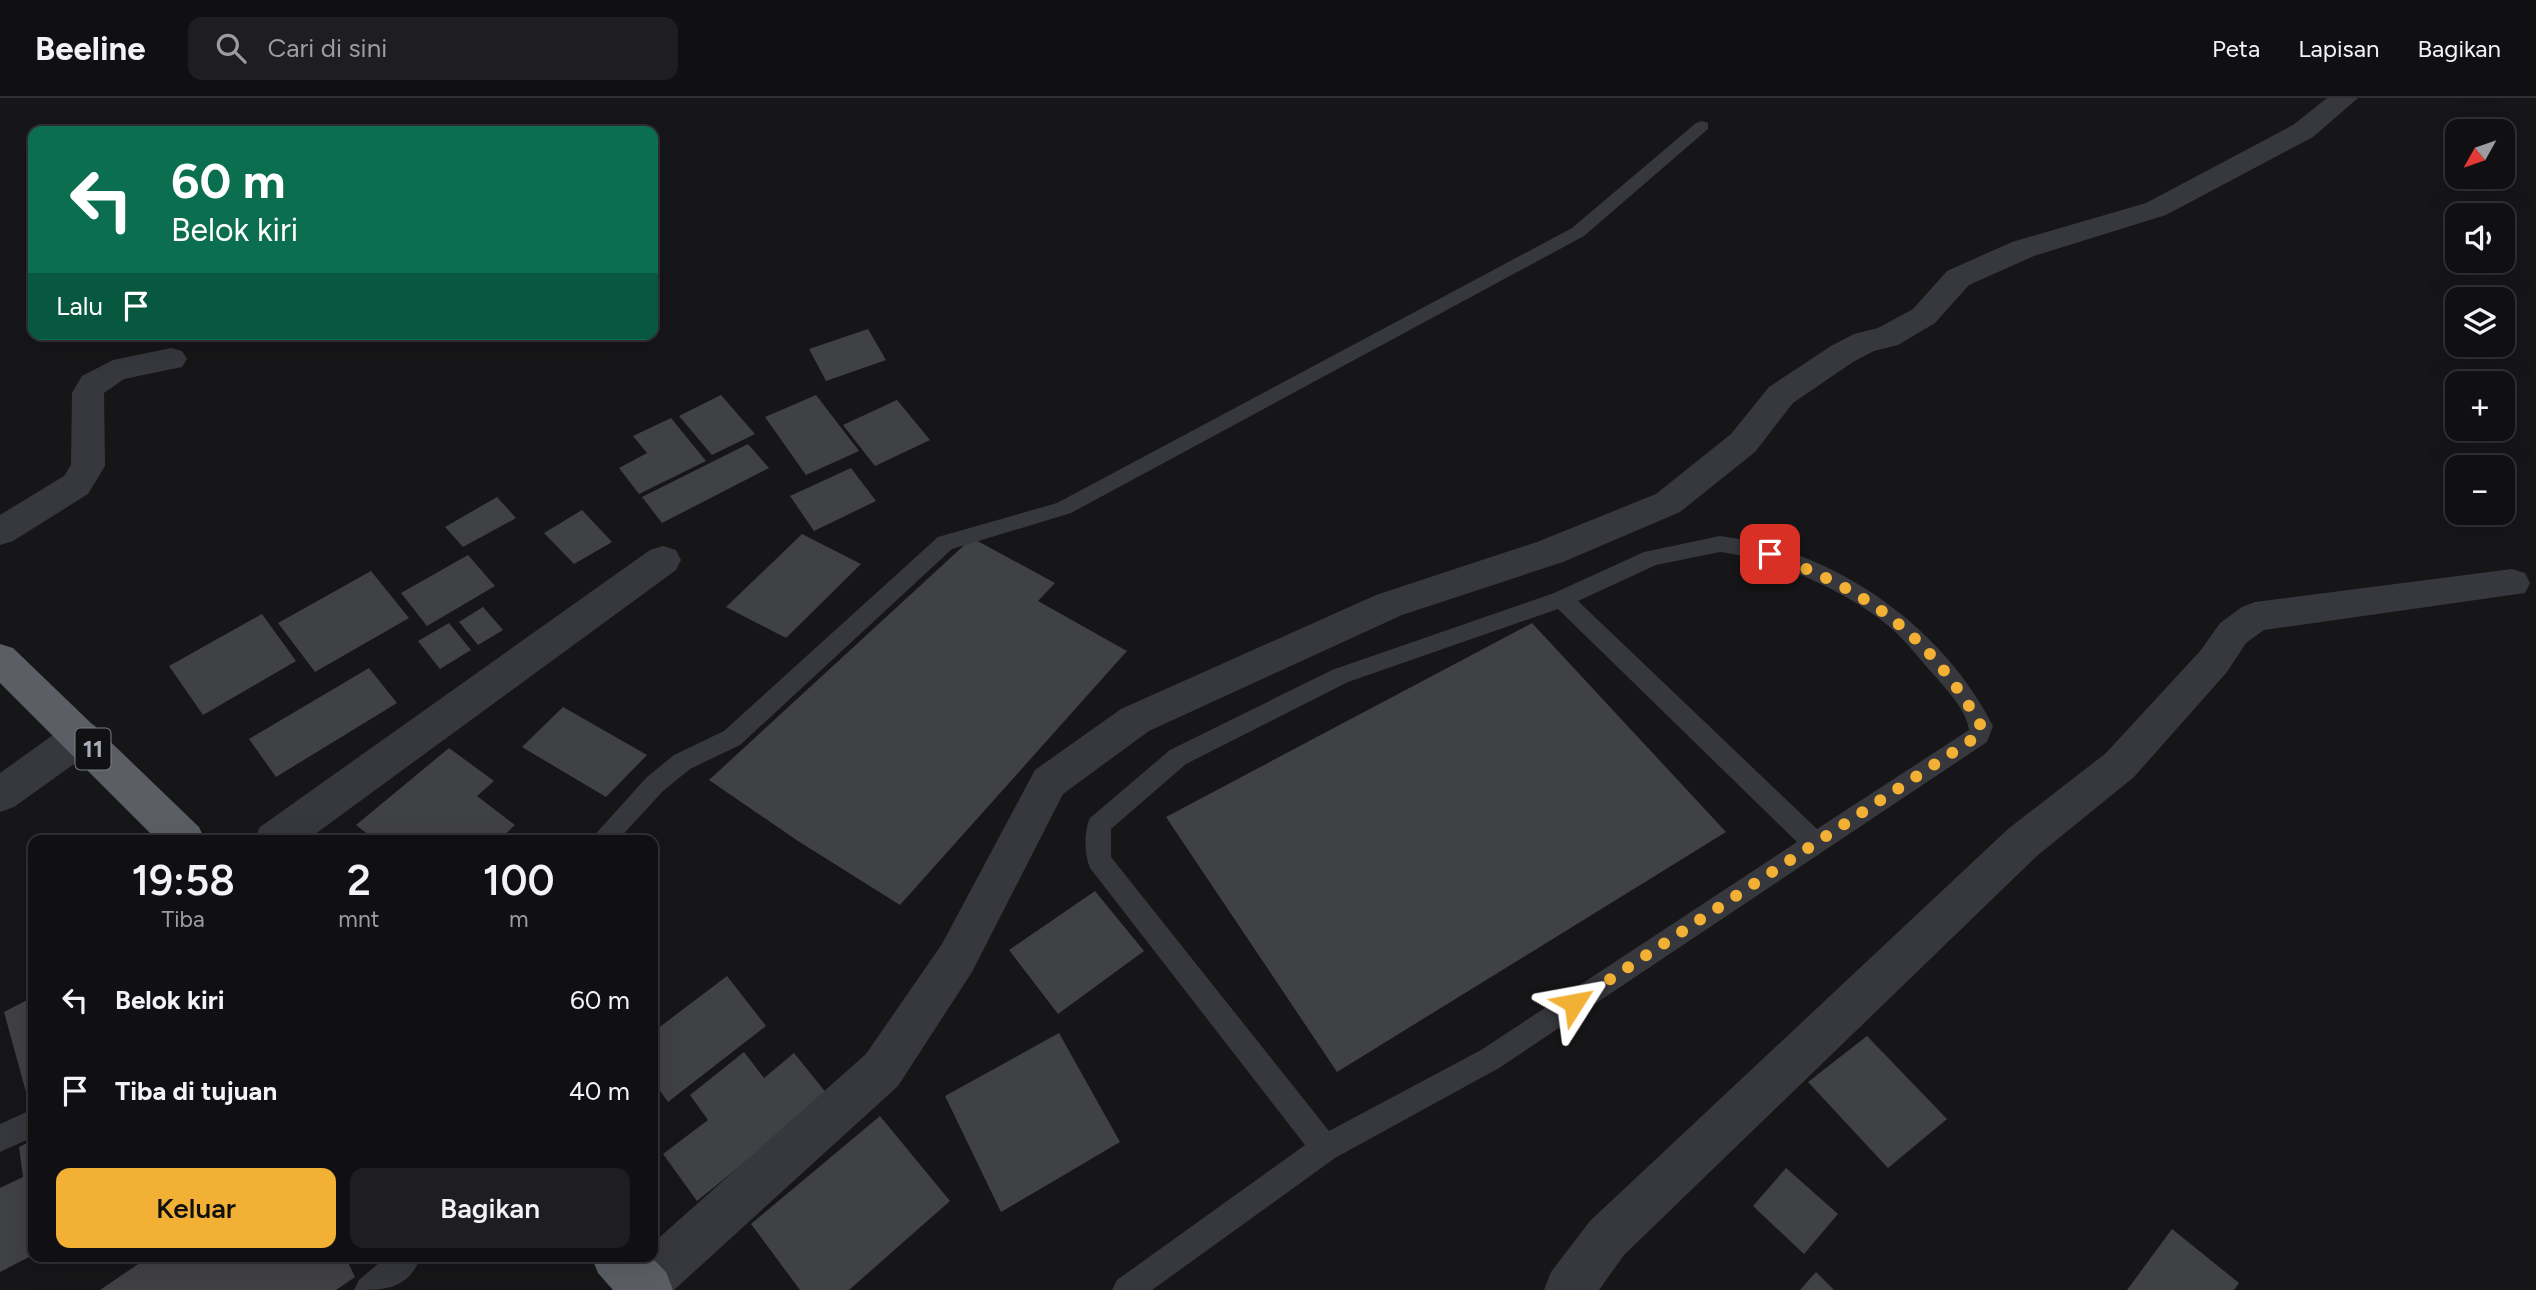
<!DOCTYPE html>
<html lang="id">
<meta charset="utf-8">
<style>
:root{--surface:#101012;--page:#1e1e20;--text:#f1f3f6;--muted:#9c9d9f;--line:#303032;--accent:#f2b134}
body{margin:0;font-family:Figtree,sans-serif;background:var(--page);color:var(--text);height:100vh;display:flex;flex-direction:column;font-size:26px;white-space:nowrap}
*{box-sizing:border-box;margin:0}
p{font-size:23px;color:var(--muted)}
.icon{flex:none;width:38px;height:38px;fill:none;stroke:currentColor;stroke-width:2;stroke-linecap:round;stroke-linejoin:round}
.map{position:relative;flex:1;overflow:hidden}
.panel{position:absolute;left:28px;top:737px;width:630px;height:427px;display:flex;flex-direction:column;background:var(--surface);border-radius:14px;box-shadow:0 7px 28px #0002,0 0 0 2px var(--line)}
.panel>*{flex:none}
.banner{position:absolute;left:28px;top:28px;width:630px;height:214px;border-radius:14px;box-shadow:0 7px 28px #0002,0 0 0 2px var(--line);background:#0b6e4f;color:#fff;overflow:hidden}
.needle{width:46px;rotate:230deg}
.controls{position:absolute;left:2445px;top:21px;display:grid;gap:14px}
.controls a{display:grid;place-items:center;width:70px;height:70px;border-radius:14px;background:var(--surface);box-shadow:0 7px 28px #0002,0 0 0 2px var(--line);font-size:35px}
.pin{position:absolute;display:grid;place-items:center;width:60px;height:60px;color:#fff;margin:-30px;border-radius:14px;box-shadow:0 4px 10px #0006}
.me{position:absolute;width:77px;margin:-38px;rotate:56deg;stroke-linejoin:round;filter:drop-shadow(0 0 5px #0008)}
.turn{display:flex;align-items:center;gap:24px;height:147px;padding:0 28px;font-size:32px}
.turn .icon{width:91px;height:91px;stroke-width:2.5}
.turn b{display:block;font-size:49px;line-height:60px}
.then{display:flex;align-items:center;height:66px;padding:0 28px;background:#0003;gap:14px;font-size:26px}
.eta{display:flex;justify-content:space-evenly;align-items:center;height:119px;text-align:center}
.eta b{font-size:42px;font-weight:600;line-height:49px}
.button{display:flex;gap:14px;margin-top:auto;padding:14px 28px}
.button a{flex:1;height:80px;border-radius:14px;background:var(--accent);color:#111;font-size:28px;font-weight:600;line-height:80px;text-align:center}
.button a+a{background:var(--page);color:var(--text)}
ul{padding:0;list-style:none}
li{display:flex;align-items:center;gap:21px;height:91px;padding:0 28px}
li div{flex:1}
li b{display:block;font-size:26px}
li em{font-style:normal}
header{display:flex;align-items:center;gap:42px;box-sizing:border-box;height:98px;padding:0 35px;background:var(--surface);border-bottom:2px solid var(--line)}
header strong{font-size:33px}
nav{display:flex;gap:38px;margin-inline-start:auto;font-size:24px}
.search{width:490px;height:63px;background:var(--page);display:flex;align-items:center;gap:18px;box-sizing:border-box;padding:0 24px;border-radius:14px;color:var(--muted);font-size:26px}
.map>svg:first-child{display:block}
.building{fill:#404145}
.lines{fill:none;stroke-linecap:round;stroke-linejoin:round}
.service{fill:#37383d;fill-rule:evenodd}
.minor{fill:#37383d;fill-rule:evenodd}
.trunk{fill:#5b5e65;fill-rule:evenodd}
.route{stroke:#f2b134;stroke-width:12;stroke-dasharray:0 21.6}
.labels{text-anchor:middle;stroke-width:7;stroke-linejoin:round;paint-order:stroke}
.shield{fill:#111113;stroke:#7b7e86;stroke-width:2}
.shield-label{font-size:24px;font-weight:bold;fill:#a8adb8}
</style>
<header>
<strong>Beeline</strong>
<div class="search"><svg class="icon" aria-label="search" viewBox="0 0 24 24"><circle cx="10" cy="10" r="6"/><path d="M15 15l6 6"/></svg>Cari di sini</div>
<nav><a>Peta</a><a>Lapisan</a><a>Bagikan</a></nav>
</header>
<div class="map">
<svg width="2536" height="1192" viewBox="0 0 2536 1192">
<rect width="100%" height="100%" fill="#161618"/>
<g class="building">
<path d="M868,231l18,31 -60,21 -17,-32z"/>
<path d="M721,297l34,39 -43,21 -33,-39z"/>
<path d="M816,297l43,56 -53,24 -41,-58z"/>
<path d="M897,302l33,40 -55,26 -32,-41z"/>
<path d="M671,320l35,43 -67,33 -20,-26 28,-15 -14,-17z"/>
<path d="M748,346l21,24 -107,55 -20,-26z"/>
<path d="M851,370l25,33 -62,30 -24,-35z"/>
<path d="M497,399l19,21 -53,29 -18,-20z"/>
<path d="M582,412l30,32 -38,22 -30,-31z"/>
<path d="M802,436l59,30 -75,74 -60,-31z"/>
<path d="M972,440l83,45 -17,18 89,50 -227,254 -102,-64 -89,-61z"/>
<path d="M468,457l27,31 -68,40 -26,-33z"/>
<path d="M371,473l38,47 -94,54 -37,-49z"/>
<path d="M483,509l20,23 -25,15 -19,-23z"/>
<path d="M262,516l34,47 -93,54 -34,-49z"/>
<path d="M449,525l22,27 -31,19 -22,-28z"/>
<path d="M1532,525l194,209 -389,240 -171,-255z"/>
<path d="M369,570l28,35 -121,74 -27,-38z"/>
<path d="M563,609l84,48 -41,42 -84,-50z"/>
<path d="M449,650l45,33 -17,15 38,29 -16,15h-124l-19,-15z"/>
<path d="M1095,793l49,60 -86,63 -49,-64z"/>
<path d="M727,878l39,50 -98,76 -15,-21v-49z"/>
<path d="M33,899v91l-7,4 -22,-80z"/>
<path d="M1059,935l61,109 -119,70 -56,-116z"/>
<path d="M1867,938l80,83 -59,49 -80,-86z"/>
<path d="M744,954l20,26 30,-25 34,42 -131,106 -34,-47 45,-34 -18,-25z"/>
<path d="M880,1018l70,85 -101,89h-49l-49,-66z"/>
<path d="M33,1042v115l-33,17v-84l23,-11 -4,-30z"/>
<path d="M1786,1070l52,46 -34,40 -51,-48z"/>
<path d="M2172,1131l67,54 -5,7h-107z"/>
<path d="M150,1158h195l10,21 -19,13h-236z"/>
<path d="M1816,1174l18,18h-34z"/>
</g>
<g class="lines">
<g class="service">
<path d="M1702,23l6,2v6l-124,107 -513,277 -119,36 -212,196 -50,24 -27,22 -45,49h-28l57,-63 27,-22 50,-24 214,-194 119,-34 515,-275 124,-105z"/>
<path d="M1720,438c112,13 222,89 273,190l-6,16 -488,326 -164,90 -183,132h-40l5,-10 188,-135 -215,-277c-6,-14 -6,-37 0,-50l80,-68 162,-80 222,-77 90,-41zM1720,454c55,7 128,39 171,76 16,14 29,32 44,48 12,14 32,35 34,54l-152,99 -239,-228 78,-36zM1558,511l239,233 -316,208 -152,81 -218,-274v-28l75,-65 162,-82z"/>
<path d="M33,1011v28l-33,15v-28z"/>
<path d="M387,1158h30l2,5c-13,29 -36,29 -65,29l5,-10z"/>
</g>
<g class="minor">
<path d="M2327,0h31l-45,39 -147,78 -132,41 -65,29 -34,38 -37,22 -24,6 -21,11 -60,41 -38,49 -75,60 -117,50 -161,53 -253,116 -86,63 -91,178 -74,114 -224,204h-54l-2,-5 7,-18 13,-11h15v-13l213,-189 76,-110 93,-174 86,-61 255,-114 161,-53 119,-48 75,-60 38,-47 62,-41 23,-12 24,-6 35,-19 34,-38 65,-29 134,-39 147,-78z"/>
<path d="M171,250l11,3 5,8 -5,8 -58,12 -20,14 1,73 -17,28 -75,47 -13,4v-30l64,-39 7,-11 1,-72 10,-17 31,-16z"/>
<path d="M663,448l13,4 5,10 -5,10 -369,270h-53l6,-13 390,-277z"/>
<path d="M2512,471l13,4 5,10 -5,10 -261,37 -18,13 -19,29 -93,105 -96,78 -414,400 -25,35h-55l7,-18 39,-51 418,-392 98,-76 95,-103 19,-27 22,-16 13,-5z"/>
<path d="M81,623l14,4 6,12 -6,12 -81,58 -14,5v-39l67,-48z"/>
</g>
<g class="trunk">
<path d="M0,546l13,4 186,179 6,13h-48l-157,-157z"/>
<path d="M591,1158h59l16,16 7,18h-60l-15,-17z"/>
</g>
</g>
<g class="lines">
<path class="route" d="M1574,905l405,-268 2,-9c-53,-93 -112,-134 -211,-172"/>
</g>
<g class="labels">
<rect class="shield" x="75.5" y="630.5" width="35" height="41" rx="5"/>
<g class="shield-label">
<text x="93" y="659">11</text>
</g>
</g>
</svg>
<div class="controls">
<a><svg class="needle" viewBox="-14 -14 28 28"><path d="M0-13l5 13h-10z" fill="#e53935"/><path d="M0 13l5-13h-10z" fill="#9c9d9f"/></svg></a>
<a><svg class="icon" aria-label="sound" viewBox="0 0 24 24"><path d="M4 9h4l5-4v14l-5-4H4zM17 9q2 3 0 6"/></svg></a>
<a><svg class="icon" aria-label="layers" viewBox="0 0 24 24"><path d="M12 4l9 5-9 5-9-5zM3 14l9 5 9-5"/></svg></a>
<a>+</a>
<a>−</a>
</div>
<div class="pin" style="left:1770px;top:456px;background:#d93025"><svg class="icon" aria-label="arrive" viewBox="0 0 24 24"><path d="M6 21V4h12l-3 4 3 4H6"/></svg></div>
<svg class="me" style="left:1574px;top:905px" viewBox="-20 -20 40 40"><path d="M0-17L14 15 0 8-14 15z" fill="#f2b134" stroke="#fff" stroke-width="4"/></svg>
<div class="banner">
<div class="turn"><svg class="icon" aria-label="left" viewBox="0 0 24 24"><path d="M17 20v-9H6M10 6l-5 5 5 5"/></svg><div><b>60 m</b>Belok kiri</div></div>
<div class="then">Lalu<svg class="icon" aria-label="arrive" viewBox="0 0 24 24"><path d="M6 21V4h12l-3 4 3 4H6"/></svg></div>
</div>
<section class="panel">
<div class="eta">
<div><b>19:58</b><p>Tiba</p></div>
<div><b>2</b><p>mnt</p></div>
<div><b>100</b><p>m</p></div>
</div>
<ul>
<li><svg class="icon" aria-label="left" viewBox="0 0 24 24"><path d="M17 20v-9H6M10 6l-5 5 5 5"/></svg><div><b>Belok kiri</b></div><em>60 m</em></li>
<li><svg class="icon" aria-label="arrive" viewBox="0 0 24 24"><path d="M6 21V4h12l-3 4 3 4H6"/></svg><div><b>Tiba di tujuan</b></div><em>40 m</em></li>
</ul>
<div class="button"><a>Keluar</a><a>Bagikan</a></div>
</section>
</div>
